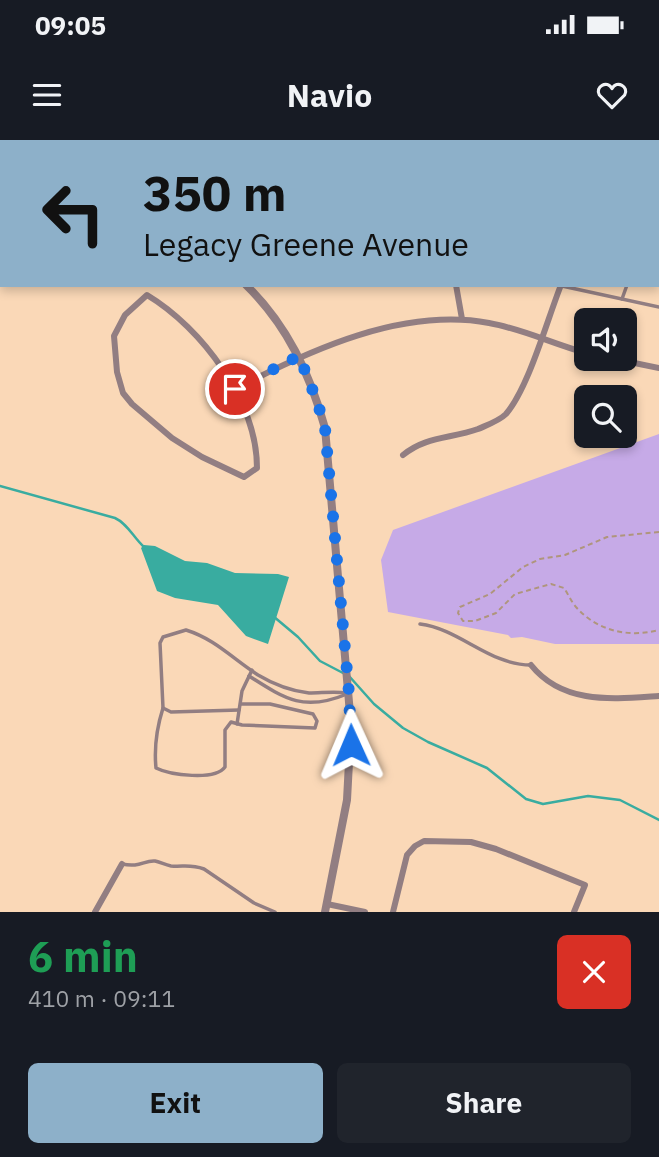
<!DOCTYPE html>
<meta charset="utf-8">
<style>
:root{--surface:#171b24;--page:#20242c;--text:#f1f3f6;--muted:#9ea1a6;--accent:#8db0c9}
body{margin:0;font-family:"IBM Plex Sans",sans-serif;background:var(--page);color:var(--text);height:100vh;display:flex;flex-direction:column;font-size:26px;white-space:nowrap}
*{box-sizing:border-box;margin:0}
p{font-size:23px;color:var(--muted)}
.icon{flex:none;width:38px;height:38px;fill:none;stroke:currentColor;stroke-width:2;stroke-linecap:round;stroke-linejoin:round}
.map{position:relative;height:772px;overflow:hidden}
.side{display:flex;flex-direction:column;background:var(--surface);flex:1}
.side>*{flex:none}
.top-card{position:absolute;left:0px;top:0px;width:660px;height:147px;box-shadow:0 4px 10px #0003;background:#8db0c9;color:#111;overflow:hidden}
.tools{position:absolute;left:574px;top:168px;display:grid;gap:14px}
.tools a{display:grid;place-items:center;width:63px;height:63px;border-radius:10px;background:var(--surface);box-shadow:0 4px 10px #0003;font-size:35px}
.pin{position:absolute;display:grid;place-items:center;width:60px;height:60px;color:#fff;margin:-30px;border:4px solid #fff;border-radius:50%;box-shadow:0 2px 7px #0007}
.me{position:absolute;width:77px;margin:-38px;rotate:359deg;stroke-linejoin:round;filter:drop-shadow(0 0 5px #0008)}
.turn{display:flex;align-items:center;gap:24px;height:147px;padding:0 28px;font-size:32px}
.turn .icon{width:91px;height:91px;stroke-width:2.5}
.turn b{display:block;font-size:49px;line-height:60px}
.round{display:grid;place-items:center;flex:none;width:74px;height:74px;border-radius:10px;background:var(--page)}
.summary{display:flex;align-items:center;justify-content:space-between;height:119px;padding:0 28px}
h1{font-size:42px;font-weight:700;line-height:52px;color:#1e9e55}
.cta{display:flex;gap:14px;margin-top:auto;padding:14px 28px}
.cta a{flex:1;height:80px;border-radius:10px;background:var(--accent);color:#111;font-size:28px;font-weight:700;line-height:80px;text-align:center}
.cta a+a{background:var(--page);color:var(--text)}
.status{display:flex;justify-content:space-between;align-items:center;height:49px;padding:0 35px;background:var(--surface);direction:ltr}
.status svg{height:19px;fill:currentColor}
header{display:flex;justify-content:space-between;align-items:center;height:91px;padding:0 28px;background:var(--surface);font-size:32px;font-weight:700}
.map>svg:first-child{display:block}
.green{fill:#c6aae7}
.water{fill:#39aca0}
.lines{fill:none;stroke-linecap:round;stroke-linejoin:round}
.stream{stroke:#39aca0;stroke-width:2.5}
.path{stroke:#af957c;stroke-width:2;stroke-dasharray:5 3.5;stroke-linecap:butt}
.service{stroke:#927e82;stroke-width:3.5}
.minor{stroke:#927e82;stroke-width:6}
.tertiary{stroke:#927e82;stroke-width:8}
.route{stroke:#1a73e8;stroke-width:12;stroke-dasharray:0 21.6}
</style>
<div class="status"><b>09:05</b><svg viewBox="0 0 49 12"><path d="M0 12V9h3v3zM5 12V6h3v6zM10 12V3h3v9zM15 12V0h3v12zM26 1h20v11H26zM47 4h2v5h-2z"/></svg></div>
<header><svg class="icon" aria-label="menu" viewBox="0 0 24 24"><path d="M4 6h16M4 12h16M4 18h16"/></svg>Navio<svg class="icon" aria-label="heart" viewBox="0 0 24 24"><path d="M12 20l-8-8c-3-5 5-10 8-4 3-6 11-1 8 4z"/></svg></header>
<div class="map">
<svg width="659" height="772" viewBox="0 0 659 772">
<rect width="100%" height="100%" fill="#fad8b7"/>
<path class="green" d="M659,294v210h-104l-33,-7 -11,1 -3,-3 -120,-23 -7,-52 12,-30z"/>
<path class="water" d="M144,405l11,1 30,15 22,2 28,10 43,1 11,3 -21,67 -22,-8 -28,-31 -43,-7 -18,-7 -16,-43z"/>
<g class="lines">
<g class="stream">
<path d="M0,346l115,32c13,6 18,19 29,29"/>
<path d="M273,476l25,21 22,24 23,12"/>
<path d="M349,536l25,28 29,24 25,14 59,26 39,31 17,5 45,-8 32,4 39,20"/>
</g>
<g class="path">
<path d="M473,0v2"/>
<path d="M528,0l1,2"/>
<path d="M659,392l-52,5 -42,18 -25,4 -17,8 -33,27 -30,13 -2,6 5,8h12l21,-8 19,-19 36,-10 13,4c4,6 7,13 12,19 21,24 53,31 83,23"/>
</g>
<g class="service">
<path d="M658,63l1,-3"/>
<path d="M562,146l97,21"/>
<path d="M622,159l5,-14"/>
<path d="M420,484c40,5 69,41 111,41"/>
<path d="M249,536c36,23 55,36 98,18"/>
<path d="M163,568c-6,19 -9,40 -7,60 14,7 59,13 69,-1v-37l6,-8 11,3 73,3 2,-7 -4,-7 -43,-10h-29"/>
<path d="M239,570l-68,2 -8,-4 -3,-65 3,-6 23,-7c29,9 47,29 72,45 15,9 34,16 51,18 13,0 25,-2 38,0"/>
<path d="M237,584l5,-33 10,-21"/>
<path d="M122,724c18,4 22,-4 33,-3 5,1 10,4 16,5 13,1 19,-2 33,3l50,34 21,9"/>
</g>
<g class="minor">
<path d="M300,0l4,2"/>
<path d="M605,0l1,2"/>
<path d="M65,2l1,-2"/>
<path d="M203,2l1,-2"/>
<path d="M456,145l6,34"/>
<path d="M147,155c55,33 110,107 110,173l-13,9 -42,-20 -30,-19 -40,-34 -9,-11 -6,-21 -3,-36 11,-21z"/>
<path d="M615,219l44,9"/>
<path d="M235,249c75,-39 168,-82 254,-66 34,6 64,21 97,30"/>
<path d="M403,315c23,-19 47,-16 75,-26 9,-4 21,-8 28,-15 23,-27 41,-94 55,-129"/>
<path d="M531,525c32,40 82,34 128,31"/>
<path d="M327,764l38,8"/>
<path d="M95,772l27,-48"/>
<path d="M393,772l14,-57 8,-9 9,-5 47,1 25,7 89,36 -11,27"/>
</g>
<g class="tertiary">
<path d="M48,0l4,2"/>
<path d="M246,145c41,40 64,89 79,143l26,297 -4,75 -22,112"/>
</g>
</g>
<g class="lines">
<path class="route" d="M235,249l64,-33 18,45 8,27 24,265 2,52"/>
</g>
</svg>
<div class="tools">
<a><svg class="icon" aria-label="sound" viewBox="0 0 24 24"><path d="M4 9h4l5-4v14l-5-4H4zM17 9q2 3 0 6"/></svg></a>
<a><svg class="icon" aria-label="search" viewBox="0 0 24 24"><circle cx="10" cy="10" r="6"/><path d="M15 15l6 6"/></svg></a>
</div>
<div class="pin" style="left:235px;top:249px;background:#d93025"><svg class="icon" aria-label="arrive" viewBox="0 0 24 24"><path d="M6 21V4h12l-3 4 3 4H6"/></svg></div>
<svg class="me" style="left:351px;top:605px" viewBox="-20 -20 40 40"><path d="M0-17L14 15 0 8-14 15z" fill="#1a73e8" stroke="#fff" stroke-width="4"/></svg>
<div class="top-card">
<div class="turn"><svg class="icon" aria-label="left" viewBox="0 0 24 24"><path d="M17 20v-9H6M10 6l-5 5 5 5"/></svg><div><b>350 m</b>Legacy Greene Avenue</div></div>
</div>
</div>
<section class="side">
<div class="summary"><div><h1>6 min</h1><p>410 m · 09:11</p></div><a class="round" style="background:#d93025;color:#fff"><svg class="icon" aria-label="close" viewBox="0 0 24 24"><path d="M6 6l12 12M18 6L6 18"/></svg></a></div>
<div class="cta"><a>Exit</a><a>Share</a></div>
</section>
